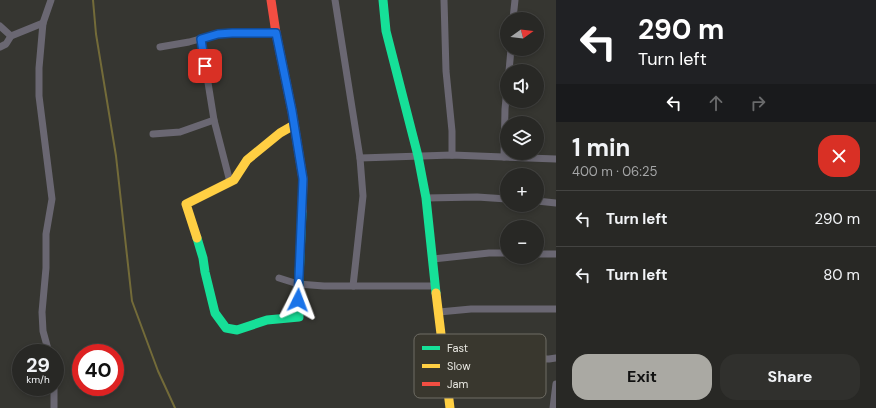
<!DOCTYPE html>
<meta charset="utf-8">
<style>
:root{--surface:#282825;--page:#30302d;--text:#f1f3f6;--muted:#a5a6a7;--line:#444442;--accent:#aaa9a3}
body{margin:0;font-family:"DM Sans",sans-serif;background:var(--page);color:var(--text);height:100vh;display:flex;flex-direction:column;font-size:15px;white-space:nowrap}
*{box-sizing:border-box;margin:0}
p{font-size:13px;color:var(--muted)}
.icon{flex:none;width:22px;height:22px;fill:none;stroke:currentColor;stroke-width:2;stroke-linecap:round;stroke-linejoin:round}
.map{position:relative;flex:1;overflow:hidden}
.details{display:flex;flex-direction:column;background:var(--surface);width:320px}
.details>*{flex:none}
.hud{background:#202124;color:#fff;overflow:hidden}
.needle{width:26px;rotate:75deg}
.fabs{position:absolute;left:500px;top:12px;display:grid;gap:8px}
.fabs a{display:grid;place-items:center;width:44px;height:44px;border-radius:50%;background:var(--surface);box-shadow:0 2px 6px #0003,0 0 0 1px var(--line);font-size:20px}
.speed{position:absolute;left:12px;top:344px;display:flex;gap:8px;font-size:20px;font-weight:700;text-align:center}
.speed>*{display:grid;place-content:center;width:52px;height:52px;border-radius:50%;background:var(--surface);box-shadow:0 2px 6px #0003,0 0 0 1px var(--line);line-height:1}
.speed small{font-size:10px;font-weight:400}
.speed .limit{border:6px solid #d22;background:#fff;color:#111}
.pin{position:absolute;display:grid;place-items:center;width:34px;height:34px;color:#fff;margin:-17px;border-radius:8px;box-shadow:0 2px 6px #0006}
.me{position:absolute;width:44px;margin:-22px;rotate:3deg;stroke-linejoin:round;filter:drop-shadow(0 0 3px #0008)}
.turn{display:flex;align-items:center;gap:14px;height:84px;padding:0 16px;font-size:18px}
.turn .icon{width:52px;height:52px;stroke-width:2.5}
.turn b{display:block;font-size:28px;line-height:34px}
.lanes{display:flex;align-items:center;height:38px;padding:0 16px;background:#0003;justify-content:center;gap:20px;direction:ltr}
.lanes .off{opacity:.35}
.round{display:grid;place-items:center;flex:none;width:42px;height:42px;border-radius:16px;background:var(--page)}
.head{display:flex;align-items:center;justify-content:space-between;height:68px;padding:0 16px}
h1{font-size:24px;font-weight:700;line-height:30px}
.button{display:flex;gap:8px;margin-top:auto;padding:8px 16px}
.button a{flex:1;height:46px;border-radius:16px;background:var(--accent);color:#111;font-size:16px;font-weight:700;line-height:46px;text-align:center}
.button a+a{background:var(--page);color:var(--text)}
ul{padding:0;list-style:none}
li{display:flex;align-items:center;gap:12px;height:56px;padding:0 16px;border-top:1px solid var(--line)}
li div{flex:1}
li b{display:block;font-size:15px}
li em{font-style:normal}
main{display:flex;flex:1;min-height:0}
.map>svg:first-child{display:block}
.lines{fill:none;stroke-linecap:round;stroke-linejoin:round}
.stream{stroke:#736b39;stroke-width:2}
.street{stroke:#6a6772;stroke-width:7}
.fast{stroke:#16e098;stroke-width:9}
.slow{stroke:#ffcf43;stroke-width:9}
.jam{stroke:#f24e42;stroke-width:9}
.route-casing{stroke:#114b97;stroke-width:10}
.route{stroke:#1a73e8;stroke-width:7}
.key{fill:#39372e;stroke:#6e6c64;stroke-width:1}
.key-label{font-size:11px;fill:#e8e7e1}
</style>
<main>
<div class="map">
<svg width="556" height="408" viewBox="0 0 556 408">
<rect width="100%" height="100%" fill="#363631"/>
<g class="lines">
<path class="stream" d="M93,0l3,34 20,122 16,145 26,70 17,37"/>
<g class="street">
<path d="M335,0l25,158 3,38 -10,90"/>
<path d="M444,0l2,71 6,60v24"/>
<path d="M513,19l2,-19"/>
<path d="M0,26l11,10"/>
<path d="M201,39l13,81 16,62"/>
<path d="M0,47l6,-3 5,-8 32,-13"/>
<path d="M160,47l29,-5 29,-8 14,-1h44"/>
<path d="M509,71l2,-22"/>
<path d="M153,134l27,-2 34,-12"/>
<path d="M504,157l1,-48 2,-21"/>
<path d="M360,158l92,-3 104,4"/>
<path d="M426,198l51,-1 30,2"/>
<path d="M537,201l19,2"/>
<path d="M537,254h19"/>
<path d="M433,259l56,-6h18"/>
<path d="M279,278l19,6 26,2h111"/>
<path d="M439,312l32,-3h85"/>
<path d="M49,353l-6,-22 -1,-19 4,-44v-34l6,-35 -13,-103v-28l4,-45 8,-23"/>
<path d="M445,358l104,1 7,-1"/>
<path d="M54,408v-21"/>
<path d="M553,408l3,-24"/>
</g>
<g class="fast">
<path d="M383,0l3,31 32,125 8,42 10,95"/>
<path d="M197,238l6,20 2,14 10,41 11,15 11,2 30,-10 32,-3 -1,-17 4,-89"/>
</g>
<g class="slow">
<path d="M197,238l-11,-34 48,-24 13,-20 33,-27 14,-8"/>
<path d="M436,293l14,115"/>
</g>
<path class="jam" d="M271,0l5,33 16,78 11,68 -1,32"/>
</g>
<g class="lines">
<g class="route-casing">
<path id="route" d="M205,66l-4,-27 17,-5 14,-1h44l16,78 11,68 -5,121"/>
</g>
<use href="#route" class="route"/>
</g>
<rect x="414" y="334" width="132" height="64" rx="6" class="key"/>
<rect x="422" y="346" width="18" height="4" fill="#16e098"/>
<rect x="422" y="364" width="18" height="4" fill="#ffcf43"/>
<rect x="422" y="382" width="18" height="4" fill="#f24e42"/>
<g class="key-label">
<text x="447" y="352">Fast</text>
<text x="447" y="370">Slow</text>
<text x="447" y="388">Jam</text>
</g>
</svg>
<div class="fabs">
<a><svg class="needle" viewBox="-14 -14 28 28"><path d="M0-13l5 13h-10z" fill="#e53935"/><path d="M0 13l5-13h-10z" fill="#a5a6a7"/></svg></a>
<a><svg class="icon" aria-label="sound" viewBox="0 0 24 24"><path d="M4 9h4l5-4v14l-5-4H4zM17 9q2 3 0 6"/></svg></a>
<a><svg class="icon" aria-label="layers" viewBox="0 0 24 24"><path d="M12 4l9 5-9 5-9-5zM3 14l9 5 9-5"/></svg></a>
<a>+</a>
<a>−</a>
</div>
<div class="speed"><div>29<small>km/h</small></div><div class="limit">40</div></div>
<div class="pin" style="left:205px;top:66px;background:#d93025"><svg class="icon" aria-label="arrive" viewBox="0 0 24 24"><path d="M6 21V4h12l-3 4 3 4H6"/></svg></div>
<svg class="me" style="left:298px;top:300px" viewBox="-20 -20 40 40"><path d="M0-17L14 15 0 8-14 15z" fill="#1a73e8" stroke="#fff" stroke-width="4"/></svg>
</div>
<section class="details">
<div class="hud">
<div class="turn"><svg class="icon" aria-label="left" viewBox="0 0 24 24"><path d="M17 20v-9H6M10 6l-5 5 5 5"/></svg><div><b>290 m</b>Turn left</div></div>
<div class="lanes"><svg class="icon" aria-label="left" viewBox="0 0 24 24"><path d="M17 20v-9H6M10 6l-5 5 5 5"/></svg><svg class="icon off" aria-label="ahead" viewBox="0 0 24 24"><path d="M12 20V5M6 11l6-6 6 6"/></svg><svg class="icon off" aria-label="right" viewBox="0 0 24 24"><path d="M7 20v-9h11M14 6l5 5-5 5"/></svg></div>
</div>
<div class="head"><div><h1>1 min</h1><p>400 m · 06:25</p></div><a class="round" style="background:#d93025;color:#fff"><svg class="icon" aria-label="close" viewBox="0 0 24 24"><path d="M6 6l12 12M18 6L6 18"/></svg></a></div>
<ul>
<li><svg class="icon" aria-label="left" viewBox="0 0 24 24"><path d="M17 20v-9H6M10 6l-5 5 5 5"/></svg><div><b>Turn left</b></div><em>290 m</em></li>
<li><svg class="icon" aria-label="left" viewBox="0 0 24 24"><path d="M17 20v-9H6M10 6l-5 5 5 5"/></svg><div><b>Turn left</b></div><em>80 m</em></li>
</ul>
<div class="button"><a>Exit</a><a>Share</a></div>
</section>
</main>
